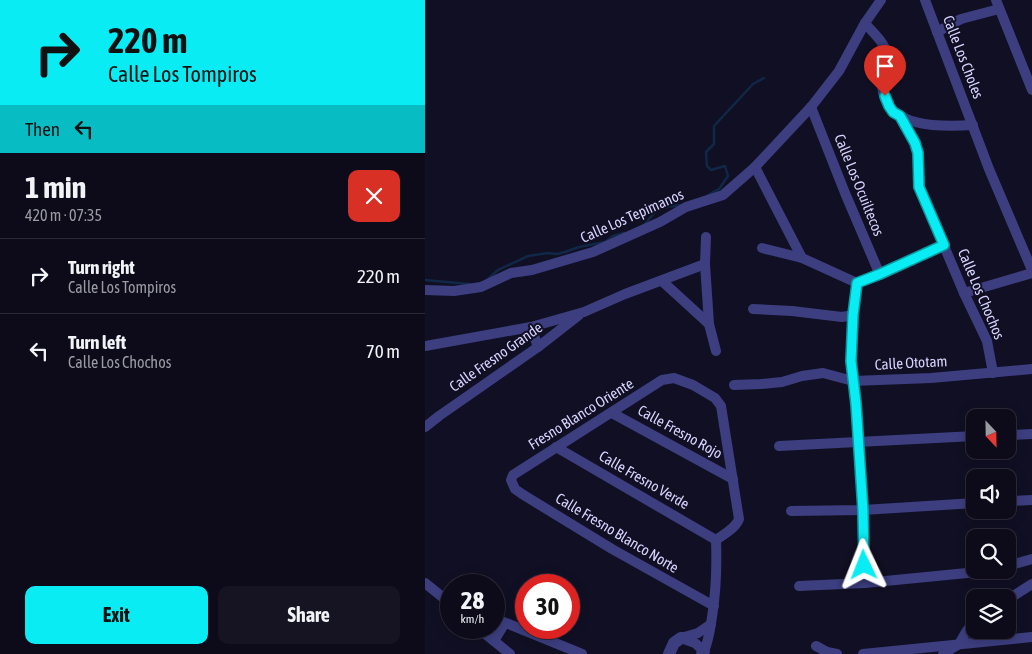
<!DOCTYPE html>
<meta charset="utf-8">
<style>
:root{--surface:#0d0b1a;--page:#161423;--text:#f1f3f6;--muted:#9a9ba2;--line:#2d2b39;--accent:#09ecf3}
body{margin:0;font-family:"Asap Condensed",sans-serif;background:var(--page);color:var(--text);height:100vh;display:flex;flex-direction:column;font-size:19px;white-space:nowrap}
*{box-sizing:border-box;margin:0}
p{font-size:16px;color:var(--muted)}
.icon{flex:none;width:28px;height:28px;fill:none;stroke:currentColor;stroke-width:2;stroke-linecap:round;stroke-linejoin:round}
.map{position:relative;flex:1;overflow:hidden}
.details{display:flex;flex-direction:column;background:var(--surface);width:425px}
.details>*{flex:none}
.banner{background:#09ecf3;color:#111;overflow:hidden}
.needle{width:32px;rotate:158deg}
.tools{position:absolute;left:541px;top:409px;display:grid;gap:10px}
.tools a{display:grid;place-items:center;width:50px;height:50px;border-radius:10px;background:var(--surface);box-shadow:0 2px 12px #0003,0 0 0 1px var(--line);font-size:25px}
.speed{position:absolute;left:15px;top:574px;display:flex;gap:10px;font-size:25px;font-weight:700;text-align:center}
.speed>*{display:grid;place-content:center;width:65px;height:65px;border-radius:50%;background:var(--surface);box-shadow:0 2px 12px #0003,0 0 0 1px var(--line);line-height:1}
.speed small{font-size:12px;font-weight:400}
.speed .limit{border:8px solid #d22;background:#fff;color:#111}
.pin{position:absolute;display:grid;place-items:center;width:42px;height:42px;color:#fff;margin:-51px -21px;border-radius:50% 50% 50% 0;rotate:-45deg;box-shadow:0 0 5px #0007}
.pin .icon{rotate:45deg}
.me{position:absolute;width:55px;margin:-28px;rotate:358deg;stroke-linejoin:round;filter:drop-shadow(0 0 4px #0008)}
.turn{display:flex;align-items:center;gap:18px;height:105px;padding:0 25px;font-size:22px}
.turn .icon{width:65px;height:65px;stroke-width:2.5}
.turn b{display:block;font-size:35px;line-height:42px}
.then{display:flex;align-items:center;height:48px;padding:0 25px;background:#0003;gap:10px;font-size:19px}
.round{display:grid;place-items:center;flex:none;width:52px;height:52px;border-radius:10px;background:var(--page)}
.head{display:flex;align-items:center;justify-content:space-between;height:85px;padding:0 25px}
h1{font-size:30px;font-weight:700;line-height:38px}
.action{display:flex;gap:10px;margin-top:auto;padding:10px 25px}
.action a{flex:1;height:58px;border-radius:10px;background:var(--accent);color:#111;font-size:20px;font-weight:700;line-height:58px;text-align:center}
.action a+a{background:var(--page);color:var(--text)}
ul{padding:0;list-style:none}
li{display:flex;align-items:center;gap:15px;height:75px;padding:0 25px;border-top:1px solid var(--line)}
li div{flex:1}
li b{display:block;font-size:19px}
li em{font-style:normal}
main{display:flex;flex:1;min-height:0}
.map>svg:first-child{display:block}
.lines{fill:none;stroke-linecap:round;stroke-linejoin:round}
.stream{stroke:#102847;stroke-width:2.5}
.minor{stroke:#3c3e80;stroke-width:10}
.tertiary{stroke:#3c3e80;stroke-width:12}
.route-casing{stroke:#06999e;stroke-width:12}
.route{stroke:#09ecf3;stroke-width:9}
.labels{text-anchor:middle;stroke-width:4;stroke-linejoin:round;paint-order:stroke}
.street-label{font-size:15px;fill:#d5d3fd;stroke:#110f23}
</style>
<main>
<section class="details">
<div class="banner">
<div class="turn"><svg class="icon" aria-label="right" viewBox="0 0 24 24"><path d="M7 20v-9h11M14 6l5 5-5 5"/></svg><div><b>220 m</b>Calle Los Tompiros</div></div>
<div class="then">Then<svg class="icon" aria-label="left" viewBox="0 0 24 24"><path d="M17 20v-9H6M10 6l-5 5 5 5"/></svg></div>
</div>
<div class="head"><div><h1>1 min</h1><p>420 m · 07:35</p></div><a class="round" style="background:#d93025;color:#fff"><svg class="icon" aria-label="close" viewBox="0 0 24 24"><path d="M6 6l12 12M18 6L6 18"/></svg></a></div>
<ul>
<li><svg class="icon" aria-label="right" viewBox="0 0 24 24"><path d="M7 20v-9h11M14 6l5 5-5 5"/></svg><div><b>Turn right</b><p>Calle Los Tompiros</p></div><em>220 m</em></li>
<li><svg class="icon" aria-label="left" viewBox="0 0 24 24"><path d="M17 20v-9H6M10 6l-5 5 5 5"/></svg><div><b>Turn left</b><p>Calle Los Chochos</p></div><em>70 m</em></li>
</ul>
<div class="action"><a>Exit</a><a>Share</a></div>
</section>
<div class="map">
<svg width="607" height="654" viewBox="0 0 607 654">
<rect width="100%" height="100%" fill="#110f23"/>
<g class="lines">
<g class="stream">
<path d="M283,195l11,-6 9,-13 -3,-10 -14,4 -4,-4 -1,-14 8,-8v-18l39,-42 11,-6"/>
<path d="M220,224l9,-11 8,-5 18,-3"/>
<path d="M63,279l10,-9 30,-14 20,-3 9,1 8,-2 14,-5 26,-5 8,-6 11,-3"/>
<path d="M0,280l44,4"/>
</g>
<g class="minor">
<path d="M500,0l64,169 43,101"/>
<path d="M571,0l36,90"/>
<path d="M440,23c8,10 20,19 22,32 -1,9 -5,21 -5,31 3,43 60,41 91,39"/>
<path d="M512,32l24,-13 38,-10"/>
<path d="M386,107l34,86 35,82"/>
<path d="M475,116l15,27 3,10 1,34 45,106 23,48 6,32"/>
<path d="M330,167l47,91"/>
<path d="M281,237l-1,27 4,60 7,27"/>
<path d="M337,248l40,10 55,25"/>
<path d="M237,281l47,43"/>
<path d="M432,283l-4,32 -2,46 5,43 7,106 2,73"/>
<path d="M432,283l23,-8 64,-30"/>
<path d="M0,290l29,1 27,-4 30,-14 21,-3 61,-18 67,-30 26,-15 37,-12 32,-28 56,-60 28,-36 26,-48 16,-23"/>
<path d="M539,293l68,-20"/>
<path d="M328,309l39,2 50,6 11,-2"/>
<path d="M106,327l7,20"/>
<path d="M0,346l106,-19 53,-15 41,-18 80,-30"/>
<path d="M309,385l27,-1 21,-2 20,-6 21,-3 30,8 78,-3 101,-9"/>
<path d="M187,413l121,66"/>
<path d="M0,427l14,-11 99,-69 41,-32"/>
<path d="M582,435l25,-1"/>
<path d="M354,446l196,-10"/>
<path d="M131,447l160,93"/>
<path d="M582,501l25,-1"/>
<path d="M366,511l72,-1 112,-7"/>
<path d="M582,566l25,-7"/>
<path d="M0,583l26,21"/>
<path d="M374,586l66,-3 102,-10 19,-3"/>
<path d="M582,600l25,-16"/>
<path d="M69,618l88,36"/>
<path d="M53,628l32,26"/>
<path d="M256,638l14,5 9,8c5,-11 6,-22 8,-34 4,-25 5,-51 4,-77 8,-6 20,-12 23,-21l-18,-113 -6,-8 -22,-13 -19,-7 -12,2 -149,95 -2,5 4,9 7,5 90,55 102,57"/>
<path d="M256,638l17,-5 13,-9"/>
<path d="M69,641l11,-18"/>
<path d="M391,646l11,6 10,2"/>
<path d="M438,654l169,-17"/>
<path d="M518,654l16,-10 7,-12 9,-12"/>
</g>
<g class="tertiary">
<path d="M244,654l5,-11 7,-5"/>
<path d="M277,654l2,-3"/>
</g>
</g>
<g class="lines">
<g class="route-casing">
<path id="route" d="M439,565l-1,-55 -7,-106 -5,-43 2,-46 4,-32 23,-9 64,-29 -25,-58 -1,-34 -3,-10 -15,-27 -7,-4 -4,-6 -4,-10"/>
</g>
<use href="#route" class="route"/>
</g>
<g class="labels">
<g class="street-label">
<text transform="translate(538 57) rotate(69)" y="5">Calle Los Choles</text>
<text transform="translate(434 185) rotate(68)" y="5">Calle Los Ocuiltecos</text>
<text transform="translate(207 216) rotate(-24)" y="5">Calle Los Tepimanos</text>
<text transform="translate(556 294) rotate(67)" y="5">Calle Los Chochos</text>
<text transform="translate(71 357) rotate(-35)" y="5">Calle Fresno Grande</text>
<text transform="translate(486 363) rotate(-3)" y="5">Calle Ototam</text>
<text transform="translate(156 414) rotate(-32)" y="5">Fresno Blanco Oriente</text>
<text transform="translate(255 432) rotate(29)" y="5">Calle Fresno Rojo</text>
<text transform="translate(219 480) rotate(30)" y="5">Calle Fresno Verde</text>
<text transform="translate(192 533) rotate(31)" y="5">Calle Fresno Blanco Norte</text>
</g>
</g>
</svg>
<div class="tools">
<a><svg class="needle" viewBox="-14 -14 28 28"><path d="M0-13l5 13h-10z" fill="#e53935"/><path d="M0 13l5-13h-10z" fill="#9a9ba2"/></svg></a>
<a><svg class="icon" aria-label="sound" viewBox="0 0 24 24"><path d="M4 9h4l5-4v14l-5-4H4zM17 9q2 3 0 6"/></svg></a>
<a><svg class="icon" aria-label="search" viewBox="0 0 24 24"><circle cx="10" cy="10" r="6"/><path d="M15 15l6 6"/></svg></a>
<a><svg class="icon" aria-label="layers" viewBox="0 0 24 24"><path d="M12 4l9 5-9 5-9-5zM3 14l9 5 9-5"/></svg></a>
</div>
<div class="speed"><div>28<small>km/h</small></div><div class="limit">30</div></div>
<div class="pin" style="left:460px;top:96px;background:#d93025"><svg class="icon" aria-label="arrive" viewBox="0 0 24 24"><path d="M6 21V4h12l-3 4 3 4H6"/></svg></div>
<svg class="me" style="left:439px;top:565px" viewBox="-20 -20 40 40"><path d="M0-17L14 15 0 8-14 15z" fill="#09ecf3" stroke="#fff" stroke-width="4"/></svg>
</div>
</main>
